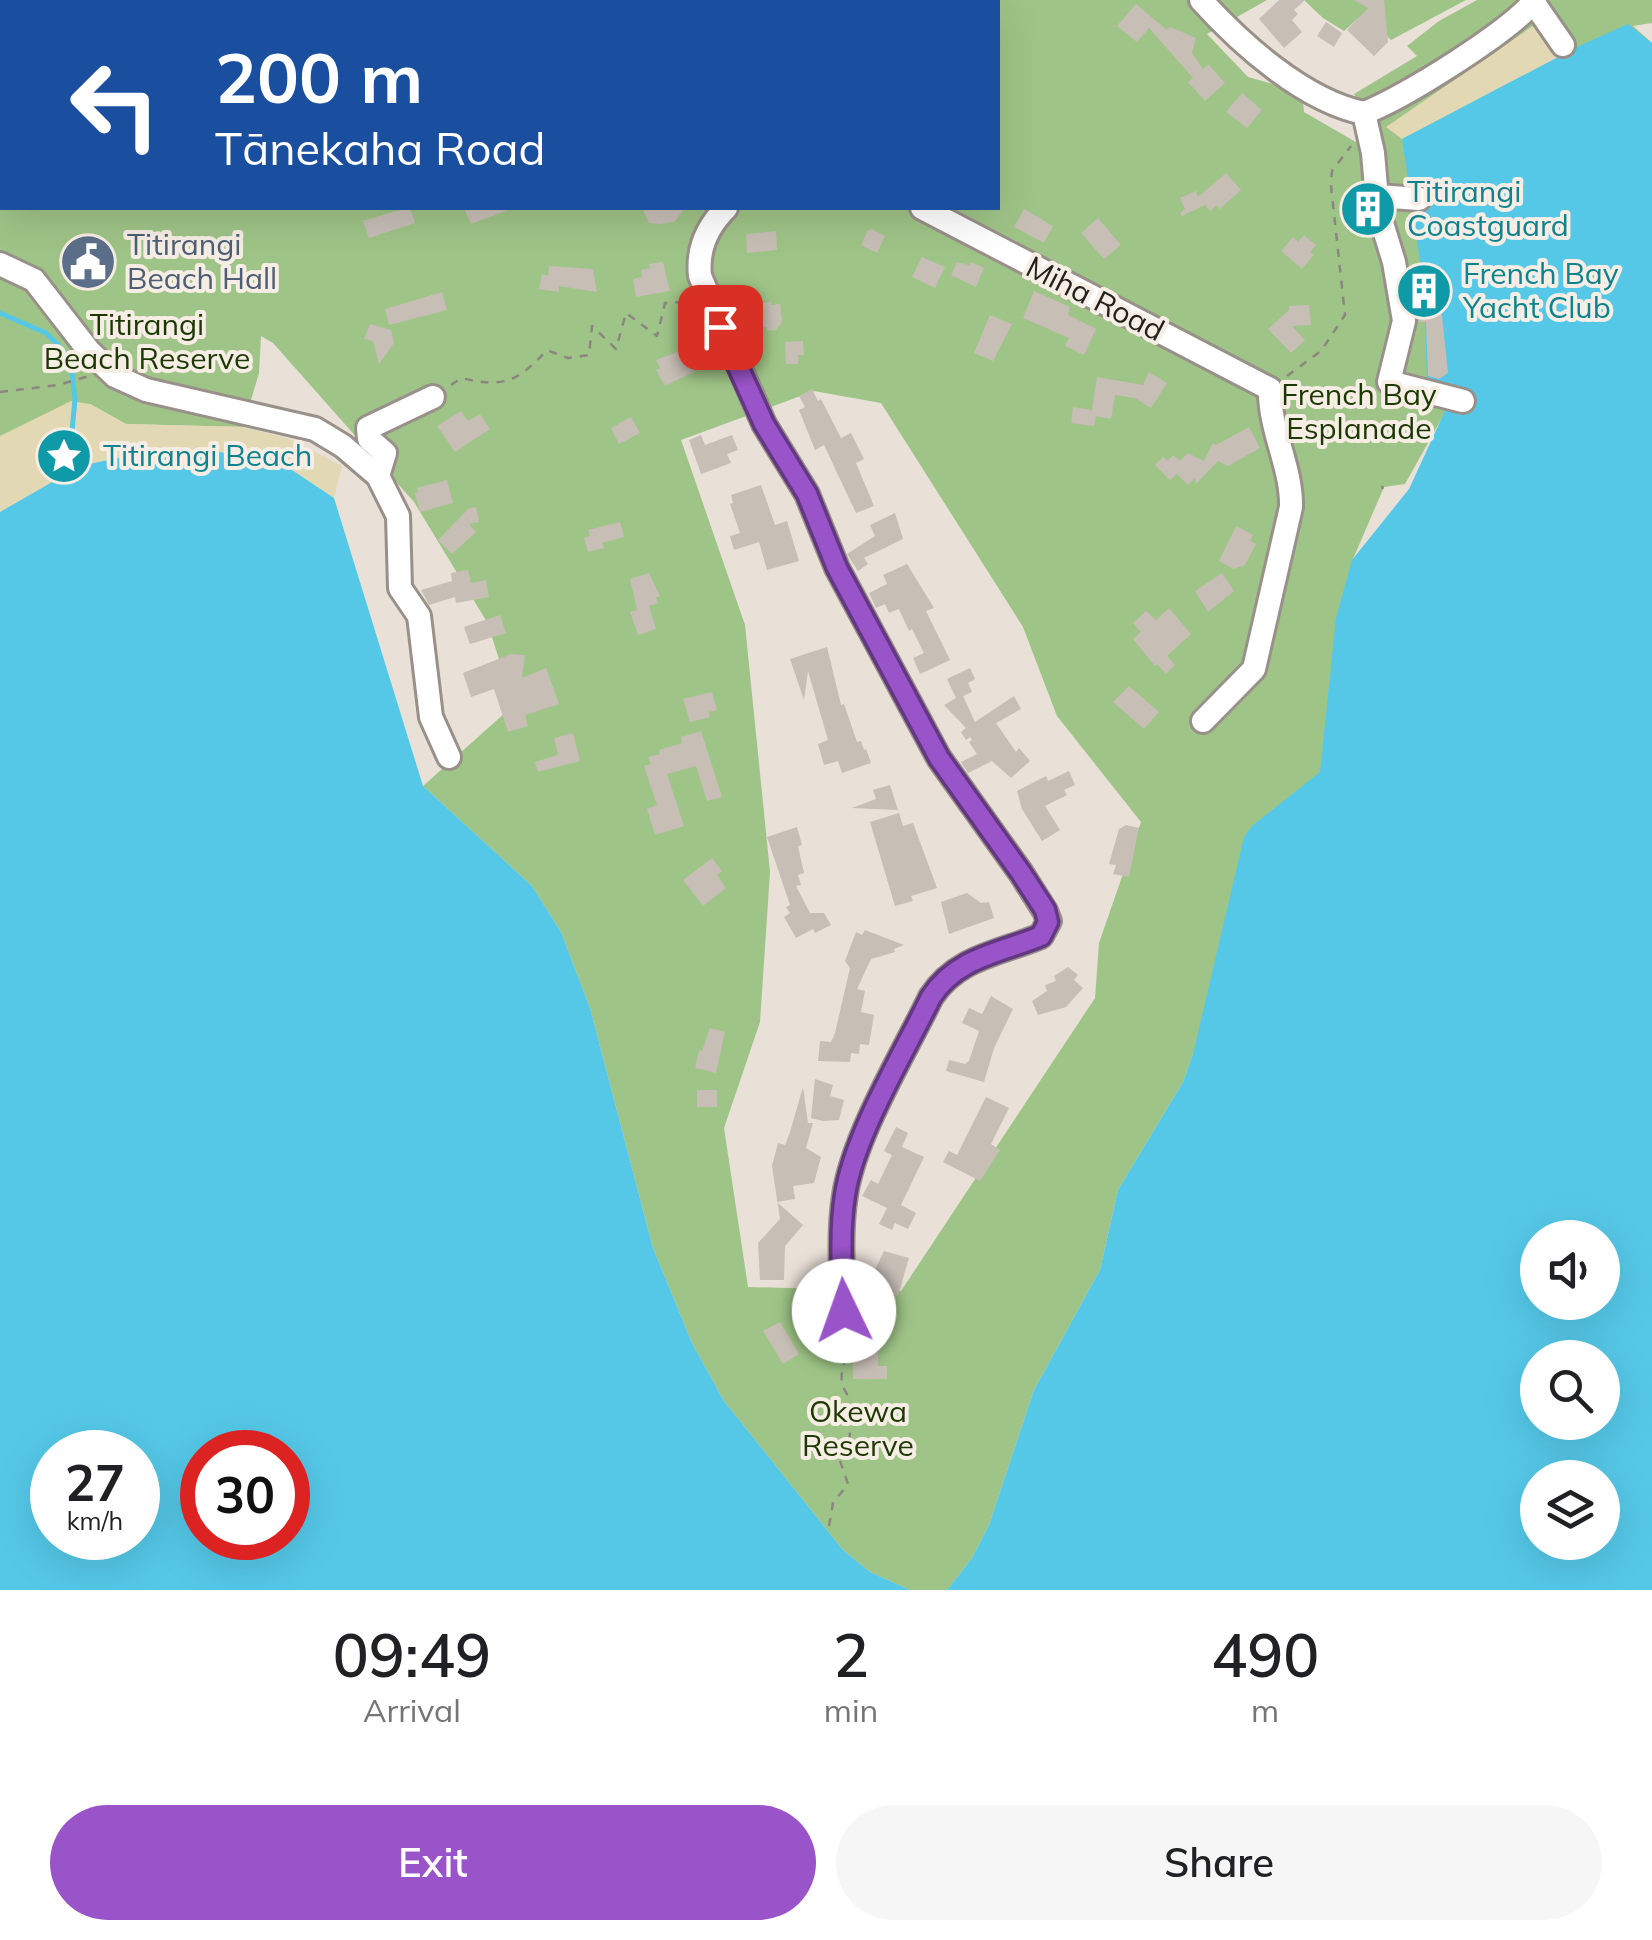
<!DOCTYPE html>
<meta charset="utf-8">
<style>
:root{--surface:#fff;--page:#f6f6f6;--text:#202124;--muted:#757577;--accent:#9a54c9}
body{margin:0;font-family:Mulish,sans-serif;background:var(--page);color:var(--text);height:100vh;display:flex;flex-direction:column;font-size:38px;white-space:nowrap}
*{box-sizing:border-box;margin:0}
p{font-size:32px;color:var(--muted)}
.icon{flex:none;width:55px;height:55px;fill:none;stroke:currentColor;stroke-width:2;stroke-linecap:round;stroke-linejoin:round}
.map{position:relative;height:1590px;overflow:hidden}
.side{display:flex;flex-direction:column;background:var(--surface);flex:1}
.side>*{flex:none}
.banner{position:absolute;left:0px;top:0px;width:1000px;height:210px;box-shadow:0 10px 40px #0002;background:#1a4fa0;color:#fff;overflow:hidden}
.fabs{position:absolute;left:1520px;top:1220px;display:grid;gap:20px}
.fabs a{display:grid;place-items:center;width:100px;height:100px;border-radius:50%;background:var(--surface);box-shadow:0 10px 40px #0002;font-size:50px}
.speed{position:absolute;left:30px;top:1430px;display:flex;gap:20px;font-size:50px;font-weight:700;text-align:center}
.speed>*{display:grid;place-content:center;width:130px;height:130px;border-radius:50%;background:var(--surface);box-shadow:0 10px 40px #0002;line-height:1}
.speed small{font-size:25px;font-weight:400}
.speed .limit{border:15px solid #d22;background:#fff;color:#111}
.pin{position:absolute;display:grid;place-items:center;width:85px;height:85px;color:#fff;margin:-42px;border-radius:20px;box-shadow:0 5px 15px #0006}
.me{position:absolute;width:110px;margin:-55px;rotate:357deg;stroke-linejoin:round;filter:drop-shadow(0 0 8px #0008)}
.turn{display:flex;align-items:center;gap:35px;height:210px;padding:0 50px;font-size:45px}
.turn .icon{width:130px;height:130px;stroke-width:2.5}
.turn b{display:block;font-size:70px;line-height:85px}
.eta{display:flex;justify-content:space-evenly;align-items:center;height:170px;text-align:center}
.eta b{font-size:60px;font-weight:600;line-height:70px}
.button{display:flex;gap:20px;margin-top:auto;padding:20px 50px}
.button a{flex:1;height:115px;border-radius:60px;background:var(--accent);color:#fff;font-size:40px;font-weight:600;line-height:115px;text-align:center}
.button a+a{background:var(--page);color:var(--text)}
.map>svg:first-child{display:block}
.green{fill:#9fc487;fill-rule:evenodd}
.sand{fill:#e2d8b3}
.water{fill:#55c8e8;fill-rule:evenodd}
.lines{fill:none;stroke-linecap:round;stroke-linejoin:round}
.stream{stroke:#55c8e8;stroke-width:5}
.building{fill:#c7beb6}
.minor-casing{stroke:#999189;stroke-width:28}
.path{stroke:#8d8680;stroke-width:2.5;stroke-dasharray:8 8;stroke-linecap:butt}
.minor{stroke:#fff;stroke-width:22}
.route-casing{stroke:#643783;stroke-width:25}
.route{stroke:#9a54c9;stroke-width:18}
.labels{text-anchor:middle;stroke-width:8;stroke-linejoin:round;paint-order:stroke}
.culture-label{font-size:30px;fill:#0d838f;stroke:#f6ede4;text-anchor:start}
.service-label{font-size:30px;fill:#4e5e75;stroke:#f6ede4;text-anchor:start}
.street-label{font-size:30px;fill:#231f1c;stroke:#f6ede4}
.park-label{font-size:30px;fill:#1d3903;stroke:#f6ede4}
</style>
<div class="map">
<svg width="1652" height="1590" viewBox="0 0 1652 1590">
<rect width="100%" height="100%" fill="#e9e0d7"/>
<g class="green">
<path d="M0,0h1267l-60,34 41,43 54,15 2,20 57,33 17,-13 -24,-38 63,-38 -10,-10 32,-25 38,-21h175v23l-19,3 19,17 -247,441 -21,3 -31,72 88,39 -248,456 -10,28 -65,108 -18,80 -66,120 -45,135 -17,33 -25,32h-37l-40,-18 -27,-22 -119,-149 -32,-58 -39,-95 -63,-240 -29,-76 -29,-46 -109,-100 91,-81 -27,-83 -73,-120 -141,-159 -12,-7 -2,37 -16,54 -117,-3 -36,-20 -90,32zM2,2h996v206h-996zM814,391l67,12 142,224 34,89 84,106 -42,121 -4,55 -194,293 -153,-4 -24,-159 36,-106 10,-150 -25,-247 -64,-185z"/>
<path d="M1304,0h162l-75,40 -28,-26 -19,17 -21,-13z"/>
</g>
<g class="sand">
<path d="M1540,21l20,36 -158,82 -16,-12z"/>
<path d="M71,401l19,3 36,20 117,3 47,12 52,27 -8,32 -57,-38 -58,-8h-73l-66,14 -80,46v-76z"/>
</g>
<g class="water">
<path d="M1628,24l24,19v1547h-705l25,-32 17,-33 45,-135 66,-120 18,-80 65,-108 10,-28 51,-217 8,-11 68,-54 16,-154 16,-58 57,-71 35,-76 8,-28 -25,-5 -3,-92 -22,-149 177,-93zM1538,1238h64v64h-64zM1538,1358h64v64h-64zM1538,1478h64v64h-64z"/>
<path d="M146,452h73l58,8 57,38 89,288 109,100 29,46 29,76 63,240 39,95 32,58 119,149 27,22 40,18h-910v-1078l80,-46zM52,1452h86v86h-86zM202,1452h86v86h-86z"/>
</g>
<g class="lines">
<path class="stream" d="M0,313l46,20 15,15 10,17 4,34 -4,43 9,24"/>
</g>
<g class="building">
<path d="M1279,0h26l-11,10 4,4 -6,6 10,12 -18,16 -25,-29z"/>
<path d="M1354,0h30l4,42 -14,14 -27,-26 21,-22z"/>
<path d="M1136,4l31,26 3,-3 26,11 -4,15 11,16 5,-5 17,19 -20,18 -17,-19 5,-4 -44,-50 -12,14 -20,-16z"/>
<path d="M1326,22l16,11 -8,14 -17,-11z"/>
<path d="M1242,93l20,17 -15,18 -21,-16z"/>
<path d="M1226,173l15,17 -21,19 -4,-4 -6,6 -5,-6 -23,11 -2,-3 5,-4 -5,-11 16,-7 2,6z"/>
<path d="M406,208h4l5,15 -46,15 -6,-17z"/>
<path d="M464,208h47v1l-40,15z"/>
<path d="M642,208h43l-11,14 -14,2 -11,-1z"/>
<path d="M1024,209l29,17 -9,17 -30,-16z"/>
<path d="M1098,218l23,27 -17,14 -23,-26z"/>
<path d="M872,229l13,7 -8,17 -16,-8 7,-15z"/>
<path d="M776,231l1,19 -30,3 -1,-19z"/>
<path d="M1304,235l12,10 -6,7 4,3 -12,14 -21,-18 12,-14 5,5z"/>
<path d="M76,244l35,10 -6,22 -39,-11 4,-15 4,1z"/>
<path d="M922,257l23,10 -10,21 -23,-11z"/>
<path d="M663,262l7,29 -34,6 -3,-18 9,-2 -1,-7 9,-2 -1,-4z"/>
<path d="M957,262l12,3 2,-3 13,6 -8,19 -25,-12z"/>
<path d="M549,266l44,3 4,23 -38,-6v6l-20,-3 3,-15 6,2z"/>
<path d="M1437,268l11,105 -9,6 -11,-3 -2,-54h-7l-8,-52z"/>
<path d="M1034,291l36,16 -2,8 28,14 -12,26 -19,-9 4,-8 -46,-20z"/>
<path d="M442,292l5,18 -58,15 -4,-16z"/>
<path d="M771,302v3l9,-1 2,18 -6,8 -9,1v-4l-10,1 -3,-24z"/>
<path d="M1309,305l2,20 -19,1 13,14 -14,13 -23,-24 21,-19v-4z"/>
<path d="M990,315l22,9 -19,37 -19,-8z"/>
<path d="M370,324l21,6 3,13 -15,21 -6,-23 -9,-2z"/>
<path d="M803,341l1,14h-6v9h-12l-1,-22z"/>
<path d="M682,350l3,5 9,-5 6,14 -8,4 2,4 -29,14 -9,-16 4,-2 -4,-8z"/>
<path d="M1149,372l18,11 -16,25 -16,-10 -20,-3 -4,24 -15,-3 -2,10 -23,-3 2,-16 19,3 5,-33 46,8z"/>
<path d="M812,389l6,12 3,-2 20,39 10,-5 13,26 -8,4 18,43 -18,7 -32,-68 -9,5 -16,-40 6,-3 -6,-11z"/>
<path d="M461,411l7,10 12,-7 10,15 -35,23 -18,-26z"/>
<path d="M631,417l9,16 -21,11 -8,-16z"/>
<path d="M1249,427l11,21 -32,18 -10,-5 -22,23 -1,-6 -7,7 -11,-11 -7,6 -15,-15 8,-8 5,4 5,-6 7,6 8,-8 16,8 9,-18 3,2z"/>
<path d="M701,435l4,10 27,-10 6,15 -11,4 4,9 -30,11 -12,-34z"/>
<path d="M447,480l6,23 -33,9 -5,-19 3,-1 -1,-4z"/>
<path d="M761,485l14,40 12,-4 12,40 -32,9 -8,-28 -25,8 -4,-14 10,-3 -10,-29 3,-1 -2,-8z"/>
<path d="M476,507l3,15 -10,2 7,8 -24,22 -14,-14 30,-31z"/>
<path d="M895,513l8,26 -39,19 4,6 -10,7 -11,-17 28,-18 -5,-11z"/>
<path d="M620,522l4,15 -22,6 2,5 -16,4 -4,-14 6,-2 -2,-6z"/>
<path d="M1236,526l17,9 -3,6 6,3 -11,21 -11,4 -15,-8z"/>
<path d="M907,564l27,44 -8,3 24,49 -30,14 -7,-16 11,-5 -12,-24 -3,2 -10,-22 -10,4 -4,-9 -9,4 -7,-15 18,-9 -4,-9z"/>
<path d="M468,570l3,13 15,-3 3,17 -33,6 -1,-6 -26,8 -8,-15 31,-9 -1,-8z"/>
<path d="M649,573l11,23 -4,2 2,5 -9,3 7,23 -18,6 -8,-23 7,-2 -7,-31z"/>
<path d="M1222,573l12,18 -26,21 -13,-21z"/>
<path d="M1169,608l22,26 -24,22 8,9 -9,9 -9,-10 -2,2 -22,-27 8,-7 -8,-9 13,-12 10,9z"/>
<path d="M500,615l6,18 -36,11 -6,-17z"/>
<path d="M827,647l14,58 3,-1 13,38 4,-1 3,9 2,-1 5,14 -29,10 -4,-12 -14,4 -6,-21 10,-4 -20,-69 -4,29 -14,-41z"/>
<path d="M511,654l14,1 -3,23 24,-10 13,36 -34,11 3,11 -20,6 -14,-43 -23,8 -8,-24z"/>
<path d="M970,668l5,11 -7,4 4,9 -9,4 12,26 39,-26 7,13 -25,14 20,29 3,-4 11,13 -19,17 -19,-17 -24,12 -7,-11 16,-8 -8,-12 3,-2 -2,-3 -4,3 -5,-8 5,-4 -22,-23 12,-7 -9,-19z"/>
<path d="M1129,686l30,26 -15,17 -31,-27z"/>
<path d="M712,692l5,18 -8,2 1,5 -20,5 -7,-23z"/>
<path d="M701,731l21,66 -15,4 -11,-35 -29,8 17,52 -29,9 -8,-26 10,-4 -13,-39 7,-2 -3,-7 12,-3 -1,-4 23,-7 -1,-6z"/>
<path d="M573,733l7,28 -42,11 -3,-10 23,-7 -4,-17z"/>
<path d="M1069,771l6,14 -11,5 3,5 -22,11 15,24 -18,11 -20,-32 -5,-18 29,-15 2,5z"/>
<path d="M890,785l8,25 -46,-2 24,-9 -3,-9z"/>
<path d="M899,813l4,13 10,-3 24,65 -26,8 2,5 -18,5 -25,-84z"/>
<path d="M1126,825l13,3 -10,49 -16,-3 3,-9 -7,-1 10,-35z"/>
<path d="M797,827l5,18 -4,1 6,27 -6,2 3,10 -5,1 14,27h14l7,12 -16,8 -2,-4 -17,9 -12,-21 6,-4 -4,-6 4,-2 -23,-68z"/>
<path d="M712,858l10,13 -5,4 9,13 -23,18 -20,-26z"/>
<path d="M967,893l14,10 8,-1 5,16 -45,16 -8,-32z"/>
<path d="M865,930l39,15 -10,4 1,3 -24,7 -14,30 8,2 -4,21 13,3 -5,30 -9,-1 -1,10 -8,-1 -1,9 -32,-1 2,-20 11,1 4,-9 15,-65 -5,-7 11,-29 6,3z"/>
<path d="M1068,967l10,8 -4,5 9,8 -17,19 -28,8 -6,-14 15,-10 -2,-6 11,-4 -2,-5z"/>
<path d="M991,996l22,13 -19,39 -10,34 -38,-11 3,-11 16,4 4,-3 10,-30 -17,-8 7,-15 13,6z"/>
<path d="M710,1028l15,4 -9,41 -21,-5 4,-18 3,1z"/>
<path d="M815,1079l18,6 -3,11 14,4 -5,20 -16,1 -12,-3z"/>
<path d="M803,1087l5,36h5l-7,25 15,9 -7,26 -21,3 2,13 -18,3 26,23 -18,21 -1,34h-24l-2,-37 22,-24 -8,-53 6,-23 7,2 5,-13z"/>
<rect x="697" y="1090" width="20" height="17"/>
<path d="M986,1097l23,11 -18,36 9,6 -20,31 -37,-19 6,-11 8,4z"/>
<path d="M896,1127l12,6 -6,14 22,10 -23,48 15,8 -8,16 -13,-6 -3,7 -13,-6 8,-16 -25,-12 9,-16 7,4 14,-29 -8,-4z"/>
<path d="M884,1251l25,7 -11,38 -18,-5 1,-5 -6,-1 3,-12 -4,-1z"/>
<path d="M780,1322l19,32 -16,10 -20,-33z"/>
<path d="M853,1350h25v16h9v13h-34z"/>
</g>
<g class="lines">
<g class="minor-casing">
<g id="minor">
<path d="M731,0l4,2"/>
<path d="M1201,0c40,44 103,101 163,113"/>
<path d="M1534,3l29,42"/>
<path d="M1364,113l9,40 5,57 16,52 10,59 -15,61 74,19"/>
<path d="M1364,113c38,-14 147,-82 171,-113"/>
<path d="M1377,196l42,3"/>
<path d="M726,208c-18,18 -29,41 -26,68l64,148 43,70 30,74 102,190 82,115 24,38 4,10 -8,15c-41,17 -84,21 -110,61 -27,56 -77,138 -86,198 -6,38 -3,77 -1,116"/>
<path d="M922,208l348,181c-1,41 22,78 21,118l-37,162 -51,52"/>
<path d="M0,264l34,16 55,71 26,25 31,14 169,39 28,17 35,30 20,40 2,72 19,28 12,101 18,40"/>
<path d="M378,476l7,-23 -16,-14 -1,-11 65,-31"/>
</g>
</g>
<g class="path">
<path d="M1287,376l34,-25 24,-36 -14,-129 1,-15 19,-25"/>
<path d="M451,385l10,-7c44,10 56,4 86,-28l21,8 21,-3 3,-29 24,23 10,-36 31,23 8,-33 24,-1"/>
<path d="M0,392l58,-7 31,-9"/>
<path d="M1382,489l1,-3"/>
<path d="M829,1526l4,-23 15,-19 -9,-26 10,-13 1,-13 -7,-9 4,-29c-10,-14 -4,-27 1,-43l-4,-6 -1,-17"/>
</g>
<use href="#minor" class="minor"/>
</g>
<g class="lines">
<g class="route-casing">
<path id="route" d="M720,327l44,97 43,70 30,74 102,190 82,115 24,37 3,12 -7,14c-41,17 -84,21 -110,61 -27,56 -77,138 -86,198 -6,38 -3,77 -1,116"/>
</g>
<use href="#route" class="route"/>
</g>
<defs>
<g id="building-disc" transform="scale(2.875)"><circle r="9.5" fill="#0f9aa8" stroke="#f6ede4"/><path d="M-4-6H4V6H1V3H-1V6H-4ZM-2.5-4.3h1.7v1.8h-1.7ZM.8-4.3h1.7v1.8H.8ZM-2.5-1h1.7V.8h-1.7ZM.8-1h1.7V.8H.8Z" fill="#fff"/></g>
<g id="civic-disc" transform="scale(2.875)"><circle r="9.5" fill="#5c6f8a" stroke="#f6ede4"/><path d="M-.6-6.5H3V-4.5H.6V-3L4-1V1h2V6H-6V1h2V-1L-.6-3ZM-1.2 2.5V6h2.4V2.5Z" fill="#fff"/></g>
<g id="sight-disc" transform="scale(2.875)"><circle r="9.5" fill="#0f9aa8" stroke="#f6ede4"/><path d="M0-6L1.8-2.2L6-1.7L2.9 1.2L3.7 5.4L0 3.3L-3.7 5.4L-2.9 1.2L-6-1.7L-1.8-2.2Z" fill="#fff"/></g>
</defs>
<g fill-rule="evenodd">
<use href="#building-disc" x="1368" y="209"/>
<use href="#civic-disc" x="88" y="262"/>
<use href="#building-disc" x="1424" y="291"/>
<use href="#sight-disc" x="64" y="456"/>
</g>
<g class="labels">
<g class="culture-label">
<text x="1407" y="202">Titirangi<tspan x="1407" dy="34">Coastguard</tspan></text>
<text x="1463" y="284">French Bay<tspan x="1463" dy="34">Yacht Club</tspan></text>
<text x="103" y="466">Titirangi Beach</text>
</g>
<g class="service-label">
<text x="127" y="255">Titirangi<tspan x="127" dy="34">Beach Hall</tspan></text>
</g>
<g class="street-label">
<text transform="translate(1095 299) rotate(27)" y="10">Miha Road</text>
</g>
<g class="park-label">
<text x="147" y="335">Titirangi<tspan x="147" dy="34">Beach Reserve</tspan></text>
<text x="1359" y="405">French Bay<tspan x="1359" dy="34">Esplanade</tspan></text>
<text x="858" y="1422">Okewa<tspan x="858" dy="34">Reserve</tspan></text>
</g>
</g>
</svg>
<div class="fabs">
<a><svg class="icon" aria-label="sound" viewBox="0 0 24 24"><path d="M4 9h4l5-4v14l-5-4H4zM17 9q2 3 0 6"/></svg></a>
<a><svg class="icon" aria-label="search" viewBox="0 0 24 24"><circle cx="10" cy="10" r="6"/><path d="M15 15l6 6"/></svg></a>
<a><svg class="icon" aria-label="layers" viewBox="0 0 24 24"><path d="M12 4l9 5-9 5-9-5zM3 14l9 5 9-5"/></svg></a>
</div>
<div class="speed"><div>27<small>km/h</small></div><div class="limit">30</div></div>
<div class="pin" style="left:720px;top:327px;background:#d93025"><svg class="icon" aria-label="arrive" viewBox="0 0 24 24"><path d="M6 21V4h12l-3 4 3 4H6"/></svg></div>
<svg class="me" style="left:844px;top:1311px" viewBox="-20 -20 40 40"><circle r="19" fill="#fff"/><path d="M0-13L10 11 0 6-10 11z" fill="#9a54c9"/></svg>
<div class="banner">
<div class="turn"><svg class="icon" aria-label="left" viewBox="0 0 24 24"><path d="M17 20v-9H6M10 6l-5 5 5 5"/></svg><div><b>200 m</b>Tānekaha Road</div></div>
</div>
</div>
<section class="side">
<div class="eta">
<div><b>09:49</b><p>Arrival</p></div>
<div><b>2</b><p>min</p></div>
<div><b>490</b><p>m</p></div>
</div>
<div class="button"><a>Exit</a><a>Share</a></div>
</section>
